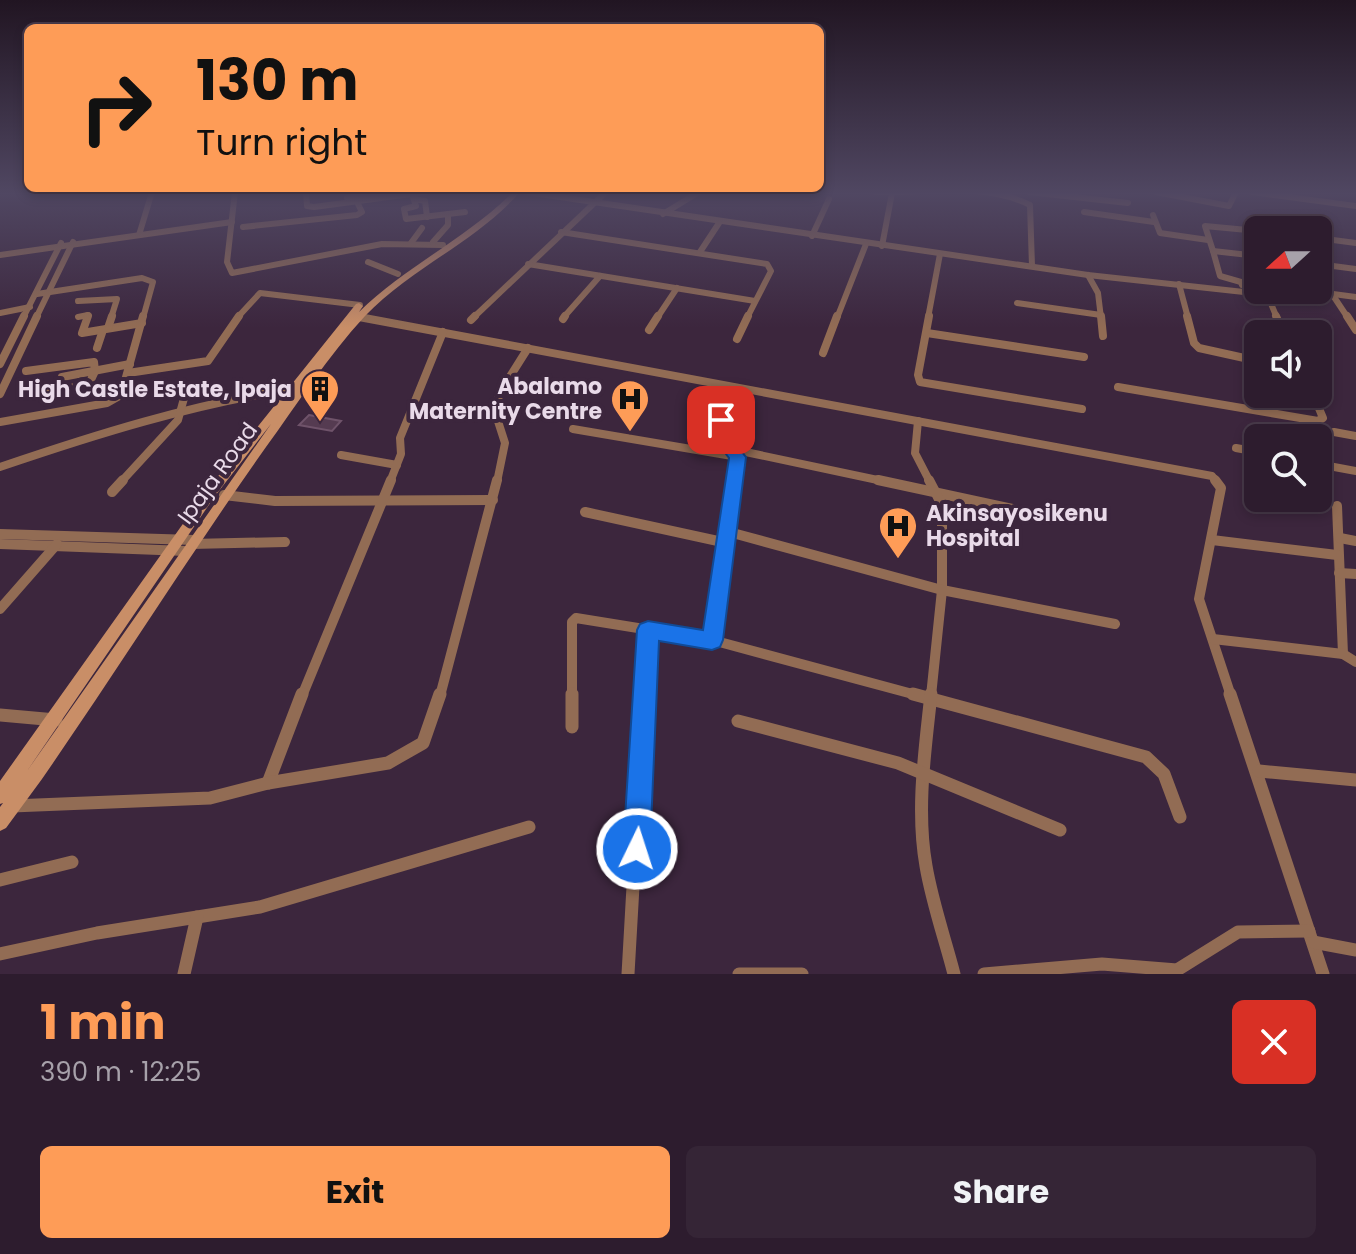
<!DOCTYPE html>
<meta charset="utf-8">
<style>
:root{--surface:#2d1c2e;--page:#352536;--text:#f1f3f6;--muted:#a7a1aa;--line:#483a4a;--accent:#fe9c57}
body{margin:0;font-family:Poppins,sans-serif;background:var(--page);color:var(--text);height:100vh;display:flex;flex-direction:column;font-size:30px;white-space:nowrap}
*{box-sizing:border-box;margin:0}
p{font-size:26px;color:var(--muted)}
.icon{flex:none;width:44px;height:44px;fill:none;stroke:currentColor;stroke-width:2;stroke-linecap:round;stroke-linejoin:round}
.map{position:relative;height:974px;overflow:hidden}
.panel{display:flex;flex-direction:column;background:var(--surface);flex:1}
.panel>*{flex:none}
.hud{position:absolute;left:24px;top:24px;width:800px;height:168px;border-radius:12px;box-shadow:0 4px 12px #0003,0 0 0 2px var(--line);background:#fe9c57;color:#111;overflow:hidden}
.needle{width:52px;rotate:249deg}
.buttons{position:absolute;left:1244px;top:216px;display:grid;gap:16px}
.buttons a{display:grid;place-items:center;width:88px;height:88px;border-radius:12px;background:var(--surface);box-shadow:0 4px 12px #0003,0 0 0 2px var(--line);font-size:40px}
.pin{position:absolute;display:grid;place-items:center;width:68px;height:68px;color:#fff;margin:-34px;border-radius:16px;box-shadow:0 4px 12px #0006}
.me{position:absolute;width:88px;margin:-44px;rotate:4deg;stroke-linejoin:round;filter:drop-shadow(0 0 6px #0008)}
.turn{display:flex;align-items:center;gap:28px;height:168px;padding:0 40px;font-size:36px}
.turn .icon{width:104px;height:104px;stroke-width:2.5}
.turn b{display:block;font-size:56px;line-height:68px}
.round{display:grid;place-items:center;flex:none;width:84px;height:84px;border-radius:12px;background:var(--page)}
.head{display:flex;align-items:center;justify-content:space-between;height:136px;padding:0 40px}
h1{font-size:48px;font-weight:700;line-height:60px;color:var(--accent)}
.button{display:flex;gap:16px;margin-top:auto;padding:16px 40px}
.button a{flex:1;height:92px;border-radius:12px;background:var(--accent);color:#111;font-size:32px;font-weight:700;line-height:92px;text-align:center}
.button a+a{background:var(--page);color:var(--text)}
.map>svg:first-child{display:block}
.building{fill:#553b51;stroke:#6f536a;stroke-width:2}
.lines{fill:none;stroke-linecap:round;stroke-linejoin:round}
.minor-far3{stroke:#926c54;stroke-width:6}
.minor-far2{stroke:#926c54;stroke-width:8}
.minor-far1{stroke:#926c54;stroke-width:10}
.minor{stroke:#926c54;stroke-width:13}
.secondary{fill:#c98e67;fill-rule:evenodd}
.route{fill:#1a73e8;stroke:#114b97;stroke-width:2}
.labels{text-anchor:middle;stroke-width:8;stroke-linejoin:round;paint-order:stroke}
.poi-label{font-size:22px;font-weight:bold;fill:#e9dae9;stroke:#3c263d;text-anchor:end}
.street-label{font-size:22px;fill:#e9dae9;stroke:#3c263d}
</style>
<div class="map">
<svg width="1356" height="974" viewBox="0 0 1356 974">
<rect width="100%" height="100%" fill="#3c263d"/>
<path class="building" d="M309,415l32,6 -9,10 -33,-6z"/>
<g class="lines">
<g class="minor-far3">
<path d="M235,192l-8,70 5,11 150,-29 61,1"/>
<path d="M306,192l1,14 7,1 112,-15"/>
<path d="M526,192l562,83 156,17 25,7 8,19"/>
<path d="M875,192c49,1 110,-10 155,13l2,61"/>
<path d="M1029,192l99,11"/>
<path d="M1156,192l73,14 7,-14"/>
<path d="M1252,192l104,14"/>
<path d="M412,194l4,12 -12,3 2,10 59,-7"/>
<path d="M347,198l37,-6"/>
<path d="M414,199l11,2 2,16"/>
<path d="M1084,212l70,10"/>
<path d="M663,214l36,-22"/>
<path d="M1153,215l7,18 48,7"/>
<path d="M243,227l114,-12 5,-3 -5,-10"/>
<path d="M561,232l206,32 4,7 -24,47"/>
<path d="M139,235l13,-43"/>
<path d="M812,236l17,-37"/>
<path d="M1318,238l38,5"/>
<path d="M433,242l15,-17v-11"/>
<path d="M411,243l11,-15"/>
<path d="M882,246l10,-53"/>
<path d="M1213,251l-8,-25 53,5"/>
<path d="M700,252l19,-29"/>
<path d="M0,255l232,-33"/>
<path d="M368,262l30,12"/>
<path d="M528,264l227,37"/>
<path d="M1318,264l38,5"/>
<path d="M1088,275l10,18 3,25"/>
<path d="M1241,282l-21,-6 -7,-25 45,5"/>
<path d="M1179,284l9,34"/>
<path d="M1242,285l-1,-3 17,2"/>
<path d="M1303,290l53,7"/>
<path d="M37,294l105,-16 11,4 -10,36"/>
<path d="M1332,294l16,24"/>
<path d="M78,301l39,-2 -6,19"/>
<path d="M1017,303l84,12"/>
<path d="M0,313l30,-6"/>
<path d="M78,317l10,-2 -1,3"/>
<path d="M359,317l8,1"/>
<path d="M23,318l38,-75"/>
<path d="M36,318l37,-76"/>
<path d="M237,318l23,-25 100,12"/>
<path d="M473,318l133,-126"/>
<path d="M563,318l37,-42"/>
<path d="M657,318l20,-30"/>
<path d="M837,318l29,-74"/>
<path d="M928,318l12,-64"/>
</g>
<g class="minor-far2">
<path d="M88,316l-6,17 60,-10"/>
<path d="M929,316l-11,59 2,7 162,27"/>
<path d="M1101,316l2,20"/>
<path d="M1187,316l7,27 5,5 59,13"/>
<path d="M1276,316l8,18"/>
<path d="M1347,316l9,14"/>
<path d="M359,317l853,159 5,6"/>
<path d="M563,319l2,-3"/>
<path d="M471,320l4,-4"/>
<path d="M108,328l4,-12"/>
<path d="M649,330l9,-14"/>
<path d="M927,333l157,24"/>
<path d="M737,339l11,-23"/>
<path d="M97,348l6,-18"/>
<path d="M823,353l14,-37"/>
<path d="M0,364l24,-48"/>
<path d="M26,371l68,-9 1,9 -6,13 -41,9"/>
<path d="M128,373l80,-12 31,-45"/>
<path d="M62,377l68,-13"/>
<path d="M733,387l-14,42 7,16 10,5 -2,32"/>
<path d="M1118,387l200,34 5,-3 -10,-24"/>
<path d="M0,394l37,-78"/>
<path d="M918,421l-3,32 15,29"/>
<path d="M0,422l107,-19 14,-8 22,-79"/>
<path d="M573,429l165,28"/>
<path d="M1334,432l22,4"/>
<path d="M1236,448l22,4"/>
<path d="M736,450l151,32"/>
<path d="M341,455l56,10"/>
<path d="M1318,464l38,7"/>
<path d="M0,467c97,-33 190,-62 291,-78"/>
<path d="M121,482l57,-62 8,-29"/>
<path d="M390,482l11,-28 -1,-16 43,-106"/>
<path d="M497,482l8,-39 -9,-28 3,-21 29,-46"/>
</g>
<g class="minor-far1">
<path d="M878,480l139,30"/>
<path d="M929,480l13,25v85l-11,106"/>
<path d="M1215,480l6,8 -22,111 32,97"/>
<path d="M112,492l11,-12"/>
<path d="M224,495l51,6 218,-1"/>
<path d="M1337,506l6,148"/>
<path d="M585,512l142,31"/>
<path d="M729,532l213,58 173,34"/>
<path d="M0,534l194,6"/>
<path d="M1340,538l16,3"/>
<path d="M1212,540l125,15"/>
<path d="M0,544l186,7"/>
<path d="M191,544l94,-2"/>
<path d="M1339,573l17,1"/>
<path d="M0,609l57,-65"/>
<path d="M1213,639l130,15 13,8"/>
<path d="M712,640l23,-160"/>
<path d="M302,696l89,-216"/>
<path d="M440,696l57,-216"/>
<path d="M572,696v-74l4,-4 136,22 208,56"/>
<path d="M644,696l4,-66"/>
</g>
<g class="minor">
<path d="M572,694v33"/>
<path d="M913,694l233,63 18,17 16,43"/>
<path d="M931,694c-6,57 -15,116 -5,172 6,36 19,73 28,108"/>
<path d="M1230,694l93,280"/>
<path d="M0,715l56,5"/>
<path d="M738,721l160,42 162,67"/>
<path d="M1259,771l97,9"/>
<path d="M268,783l34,-89"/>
<path d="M12,806l198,-8 58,-15 120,-20 35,-20 17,-49"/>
<path d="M0,880l72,-18"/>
<path d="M1313,942l43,8"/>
<path d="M0,954l97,-21 163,-26 269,-80"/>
<path d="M184,974l13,-57"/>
<path d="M628,974l16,-280"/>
<path d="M739,974h63"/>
<path d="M984,974l118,-10 75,6 61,-38 71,-1"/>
</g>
<path class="secondary" d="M513,192h7c-44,50 -109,76 -155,124 -37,40 -67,87 -99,131 -77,109 -148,222 -224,332l-36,49 -6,3v-24l3,-4 -3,1v-23l207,-291 149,-186 3,-1 4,3 -4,6c47,-46 108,-74 154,-120zM271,424l-244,347 188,-275z"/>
</g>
<linearGradient id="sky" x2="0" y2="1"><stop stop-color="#211522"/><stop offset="0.59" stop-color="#504762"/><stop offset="1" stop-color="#504762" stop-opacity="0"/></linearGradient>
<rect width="1356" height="328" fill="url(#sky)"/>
<path class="route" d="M721,415l8,5v16l17,21 -23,183 -3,7 -8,3 -53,-9 -9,208 -4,10 -9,4 -10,-4 -4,-10 14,-219 3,-6 8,-3 55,9 26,-172 -16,-21v-17z"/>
<defs>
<g id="building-pin" transform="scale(2)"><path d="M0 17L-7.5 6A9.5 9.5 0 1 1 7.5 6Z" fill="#fe9c57" stroke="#3c263d"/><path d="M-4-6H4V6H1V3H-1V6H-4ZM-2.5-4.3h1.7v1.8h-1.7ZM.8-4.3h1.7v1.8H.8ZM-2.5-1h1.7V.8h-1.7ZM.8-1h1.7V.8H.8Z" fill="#111"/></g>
<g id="hospital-pin" transform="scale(2)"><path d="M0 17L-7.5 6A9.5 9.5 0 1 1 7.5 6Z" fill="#fe9c57" stroke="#3c263d"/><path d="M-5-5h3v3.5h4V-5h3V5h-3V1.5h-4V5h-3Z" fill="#111"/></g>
</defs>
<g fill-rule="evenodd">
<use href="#building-pin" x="320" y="389"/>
<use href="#hospital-pin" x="630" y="399"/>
<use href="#hospital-pin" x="898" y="526"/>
</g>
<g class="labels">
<g class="poi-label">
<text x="602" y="394">Abalamo<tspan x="602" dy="25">Maternity Centre</tspan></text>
<text x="292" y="397">High Castle Estate, Ipaja</text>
<text x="926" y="521" text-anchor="start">Akinsayosikenu<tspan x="926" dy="25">Hospital</tspan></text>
</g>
<g class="street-label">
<text transform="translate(217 473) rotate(-54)" y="8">Ipaja Road</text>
</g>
</g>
</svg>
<div class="buttons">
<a><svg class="needle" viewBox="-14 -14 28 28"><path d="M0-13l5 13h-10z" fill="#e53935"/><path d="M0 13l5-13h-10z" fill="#a7a1aa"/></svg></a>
<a><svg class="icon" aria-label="sound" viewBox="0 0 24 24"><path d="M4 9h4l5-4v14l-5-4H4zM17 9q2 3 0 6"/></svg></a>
<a><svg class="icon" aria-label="search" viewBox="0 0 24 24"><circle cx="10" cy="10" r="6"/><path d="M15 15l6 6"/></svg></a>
</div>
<div class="pin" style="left:721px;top:420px;background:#d93025"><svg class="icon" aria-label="arrive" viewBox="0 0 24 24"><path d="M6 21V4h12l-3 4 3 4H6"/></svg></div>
<svg class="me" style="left:637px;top:849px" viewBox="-20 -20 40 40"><circle r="17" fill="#1a73e8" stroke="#fff" stroke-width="3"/><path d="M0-11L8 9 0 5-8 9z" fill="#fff"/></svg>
<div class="hud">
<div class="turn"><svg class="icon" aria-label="right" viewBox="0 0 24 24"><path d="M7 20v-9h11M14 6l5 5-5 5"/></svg><div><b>130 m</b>Turn right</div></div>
</div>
</div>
<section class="panel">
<div class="head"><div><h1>1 min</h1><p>390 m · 12:25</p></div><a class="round" style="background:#d93025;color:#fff"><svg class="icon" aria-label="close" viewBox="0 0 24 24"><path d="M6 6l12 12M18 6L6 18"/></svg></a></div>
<div class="button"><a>Exit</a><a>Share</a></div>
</section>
